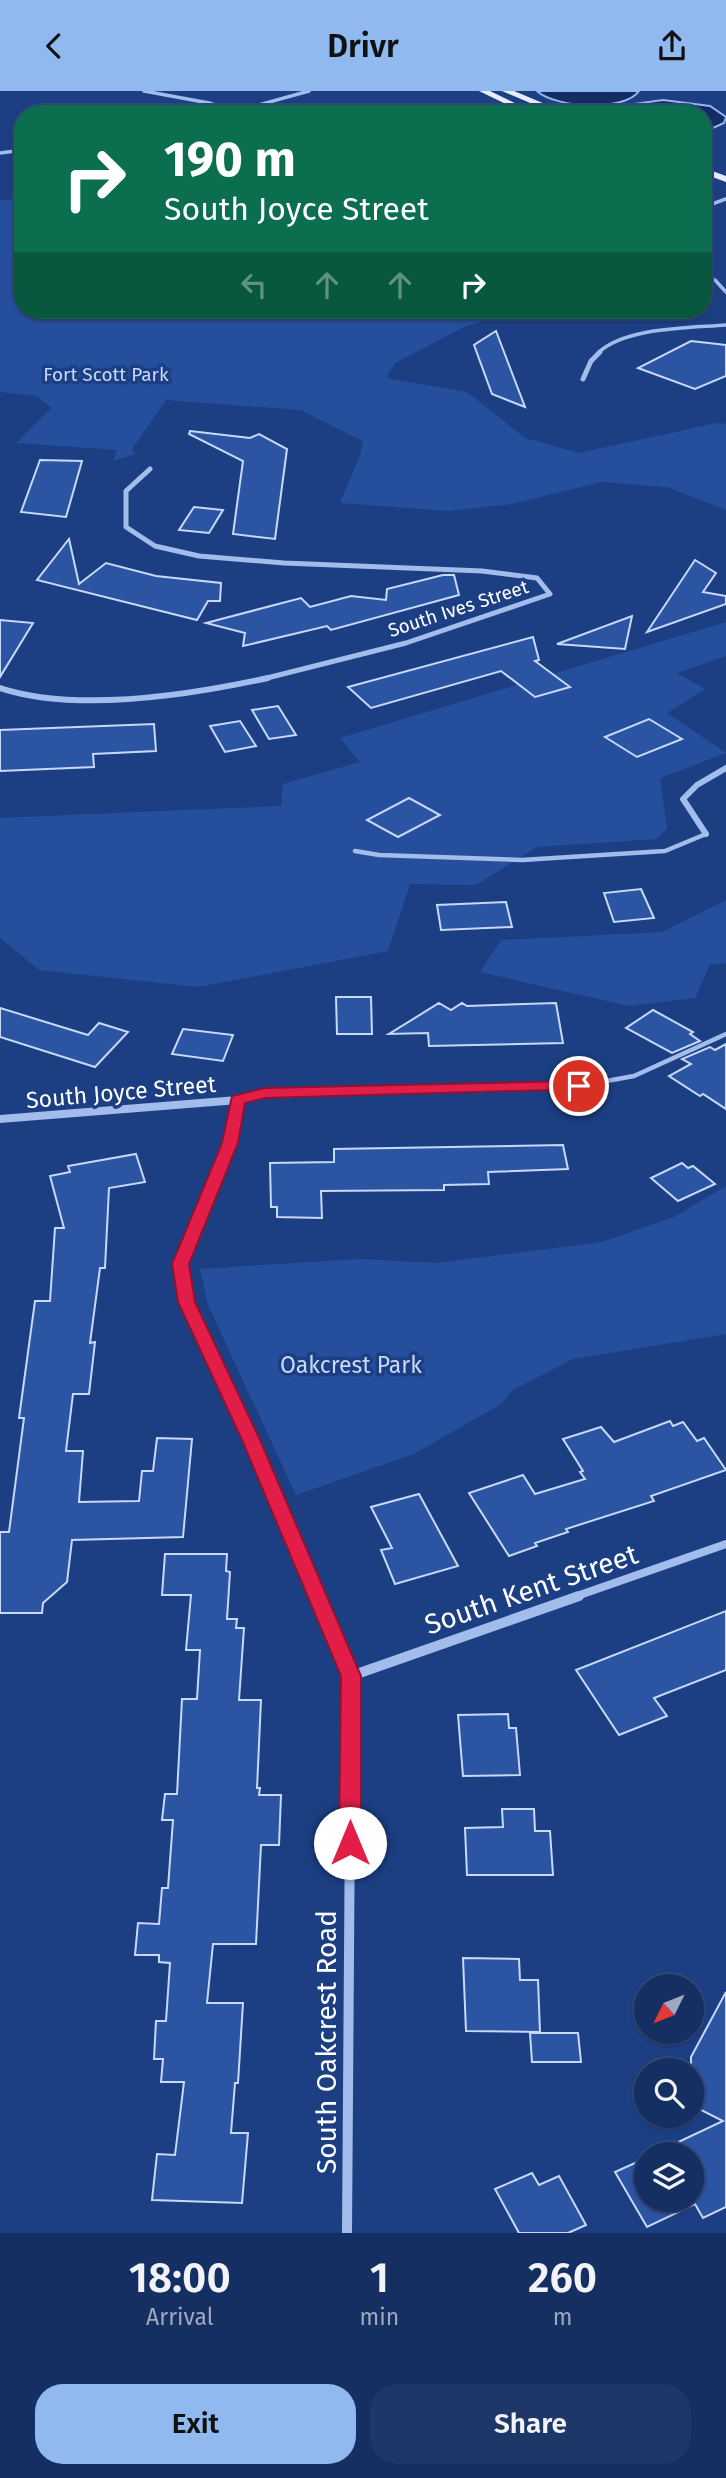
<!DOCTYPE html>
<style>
:root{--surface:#152f63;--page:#1e3769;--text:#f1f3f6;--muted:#9da9be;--line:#344a78;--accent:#90b9f0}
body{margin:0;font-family:"Fira Sans",sans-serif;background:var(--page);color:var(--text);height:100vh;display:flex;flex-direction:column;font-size:26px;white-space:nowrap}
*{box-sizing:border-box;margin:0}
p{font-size:23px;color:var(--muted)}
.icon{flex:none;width:38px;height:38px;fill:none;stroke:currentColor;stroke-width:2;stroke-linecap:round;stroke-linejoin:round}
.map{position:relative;height:2142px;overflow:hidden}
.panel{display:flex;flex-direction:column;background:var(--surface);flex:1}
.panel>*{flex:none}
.banner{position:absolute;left:14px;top:14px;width:698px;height:214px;border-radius:28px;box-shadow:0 2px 5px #0004,0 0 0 2px var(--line);background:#0b6e4f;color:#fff;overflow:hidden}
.needle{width:46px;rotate:227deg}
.fabs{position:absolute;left:634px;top:1883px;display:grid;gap:14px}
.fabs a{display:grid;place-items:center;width:70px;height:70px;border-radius:50%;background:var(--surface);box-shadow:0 2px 5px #0004,0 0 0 2px var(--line);font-size:35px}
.pin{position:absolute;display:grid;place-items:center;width:60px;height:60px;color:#fff;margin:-30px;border:4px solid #fff;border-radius:50%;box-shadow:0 2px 7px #0007}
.me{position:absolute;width:77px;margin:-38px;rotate:0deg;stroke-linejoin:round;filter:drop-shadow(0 0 5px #0008)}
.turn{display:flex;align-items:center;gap:24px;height:147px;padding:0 35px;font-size:32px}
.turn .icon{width:91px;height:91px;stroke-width:2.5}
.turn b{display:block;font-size:49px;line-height:60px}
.lanes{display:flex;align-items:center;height:66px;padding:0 35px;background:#0003;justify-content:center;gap:35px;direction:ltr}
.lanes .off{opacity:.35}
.eta{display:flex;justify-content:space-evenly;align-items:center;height:119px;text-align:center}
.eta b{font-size:42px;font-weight:600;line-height:49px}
.button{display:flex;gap:14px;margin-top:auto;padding:14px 35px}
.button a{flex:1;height:80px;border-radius:28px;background:var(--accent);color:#111;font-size:28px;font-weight:600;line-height:80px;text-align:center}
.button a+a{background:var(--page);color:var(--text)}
header{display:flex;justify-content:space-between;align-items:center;height:91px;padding:0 35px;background:var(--accent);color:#111;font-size:32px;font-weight:600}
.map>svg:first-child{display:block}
.green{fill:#254f9d}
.water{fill:#122d62;stroke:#95b5ed;stroke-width:2}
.building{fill:#2b54a2;stroke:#c7d8f8;stroke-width:2}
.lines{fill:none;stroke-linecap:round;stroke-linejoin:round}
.service{stroke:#a2bceb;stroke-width:4.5}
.minor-far4{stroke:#a2bceb;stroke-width:3.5}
.minor-far3{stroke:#a2bceb;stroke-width:5}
.minor-far2{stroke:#a2bceb;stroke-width:6}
.minor-far1{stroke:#a2bceb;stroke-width:8}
.minor{stroke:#a2bceb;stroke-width:10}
.primary{fill:#e6edfe;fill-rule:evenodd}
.route{fill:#e11d48;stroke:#92132f;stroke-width:2}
.labels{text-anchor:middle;stroke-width:7;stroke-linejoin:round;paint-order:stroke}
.far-park-label{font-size:19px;fill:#c7d8f8;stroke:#1c3f84}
.far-street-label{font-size:19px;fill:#fff;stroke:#1c3f84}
.street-label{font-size:23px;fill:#fff;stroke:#1c3f84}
.park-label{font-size:23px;fill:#c7d8f8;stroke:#1c3f84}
.near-street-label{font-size:28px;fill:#fff;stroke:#1c3f84}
</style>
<header><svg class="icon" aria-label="back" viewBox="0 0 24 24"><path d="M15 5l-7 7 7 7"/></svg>Drivr<svg class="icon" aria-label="share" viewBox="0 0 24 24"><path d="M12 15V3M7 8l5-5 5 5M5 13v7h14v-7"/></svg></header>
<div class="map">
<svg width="726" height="2142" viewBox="0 0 726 2142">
<rect width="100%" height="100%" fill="#1c3f84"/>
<g class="green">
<path d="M23,108v111h494l-53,17 -69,36 -9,15 81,14 58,46 54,15 137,-30 10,1v86l-59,-23 -66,-5 -89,22 -64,7 -108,-8 20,-47 3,-15 -62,-31 -135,-10 -34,49 4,5 -23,7 4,-11 -101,-7 36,-35 -16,-12 -36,-4v-192z"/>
<path d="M726,531v34l-49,17 28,16 -38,24 59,40 -66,25 7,51 -11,10 -119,8 -61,38 -66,-1 -22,67 -190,36 -159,-17 -39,-32v-120l281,-12 2,-22 77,-22 -20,-24z"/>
<path d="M726,809v63l-16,2 -15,33 -66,8 -149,-34 21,-32 161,-8z"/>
<path d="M726,1095v148l-153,25 -60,31 -12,14 -87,50 -118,41 -88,-190 -8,-36 159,-10 78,4 165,-21 74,-26z"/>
</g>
<g class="water">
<path d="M537,0h102c-14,21 -84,17 -102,0z"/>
<path d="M663,9l47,6 16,11 -2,6 -20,9v-18h-85l15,-10z"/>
</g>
<g class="building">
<path d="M496,240l29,76 -33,-13 -18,-49z"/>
<path d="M691,250l35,4v31l-31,13 -57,-21z"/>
<path d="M190,340l60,7 9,-4 28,15 -12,90 -42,-5 10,-73 -54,-27z"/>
<path d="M40,369l42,1 -16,56 -45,-5z"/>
<path d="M194,416l29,3 -14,23 -30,-3z"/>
<path d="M69,448l10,45 27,-21 50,13 65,7 -1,18h-12l-11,19 -160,-40z"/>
<path d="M695,469l21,13 -13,19 23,4v8l-79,28z"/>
<path d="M443,484h11l5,20 -128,35 -4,-4 -84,20 2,-13 -39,-10 95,-25 9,9 41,-11 35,4 1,-11z"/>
<path d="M632,525l-7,33 -68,-5z"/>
<path d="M0,529l33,3 -33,54z"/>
<path d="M533,546l6,23 -4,1 35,26 -35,10 -34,-26 -130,37 -23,-21z"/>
<path d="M278,615l18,29 -27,4 -17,-29z"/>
<path d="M649,628l33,20 -45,18 -32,-20z"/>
<path d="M240,630l16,25 -31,6 -15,-26z"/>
<path d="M154,633l2,27 -63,3 1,13 -94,4v-41z"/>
<path d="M409,707l31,17 -42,22 -31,-17z"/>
<path d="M641,798l13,29 -40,4 -10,-29z"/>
<path d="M506,811l6,25 -71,3 -4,-25z"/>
<path d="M336,906h35l1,37h-35z"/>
<path d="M439,912l12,7 11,-7 5,3 89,-3 7,40 -134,3 -1,-13 -39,1z"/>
<path d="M0,917l88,27 11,-12 29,9 -33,35 -95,-30z"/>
<path d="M653,919l40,22 -3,2 10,7 -28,12 -46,-25z"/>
<path d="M183,938l50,6 -10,26 -51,-7z"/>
<path d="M726,953v65l-23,-15 -3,2 -31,-20 22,-12 -9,-5 28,-12 5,3z"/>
<path d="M563,1054l5,24 -80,3 1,12 -45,1v5l-123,1 1,27 -45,-1v-10h-6l-1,-44 64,-1v-13z"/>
<path d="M136,1063l9,28 -36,6 -4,80h-5l-10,75 5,-1 -6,52h-16l-7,57h17l-4,51 60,-1 3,-30h11l4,-33 35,1 -9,98 -111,3 -5,42 -24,21 -1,10h-42v-81h9l15,-114h-5l16,-117h15l5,-73h9l-14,-52 20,-4 -2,-6z"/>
<path d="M682,1072l6,5 5,-2 22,18 -37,17 -27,-23z"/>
<path d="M670,1330l3,5 10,-4 14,19 7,-3 22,32 -75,26 3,5 -88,28 2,3 -33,11 2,3 -28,10 -40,-63 54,-18 12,19 50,-15 -5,-7 3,-1 -20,-32 38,-12 13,15z"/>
<path d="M419,1403l39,72 -63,18 -14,-34 11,-2 -21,-41z"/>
<path d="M165,1463h62l-1,17 4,1 -3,47h10l-1,9h8l-5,72h22l-4,88h3l-1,7h22l-2,50h-18l-5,99h-43l-6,59h36l-5,80h-3l-4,50h17l-6,70 -90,-3 5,-46 18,1 9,-73h-23l2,-23h-9l2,-38h10l4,-58 -11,-1v-7h-24l3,-32 21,1 3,-36h6l5,-68h-11l3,-26h12l5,-95h15l3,-49h-14l5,-55h-29z"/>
<path d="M726,1520v59l-72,28 13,18 -48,19 -43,-65z"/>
<path d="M508,1623l1,14h7l4,47 -57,1 -5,-61z"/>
<path d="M502,1718h32l1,22h15l3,44h-86l-2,-47 38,-1z"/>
<path d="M463,1867l56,1 1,21h18l2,52 -74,-1z"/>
<path d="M726,1901v215l-23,11 -8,-14 -48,23 -32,-55 31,-14v42h45v-46h-38l70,-33 -32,-16v-48z"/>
<path d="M530,1942h48l3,29h-49z"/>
<path d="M532,2082l7,12 20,-9 27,49 -18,8h-49l-24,-44z"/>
</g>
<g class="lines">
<g class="service">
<path d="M355,760l24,4 143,5 143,-9 41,-17"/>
<path d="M579,995l55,-10 92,-42"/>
</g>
<g class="minor-far4">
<path d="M144,0l65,12 33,11"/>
<path d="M237,20l72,-20"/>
<path d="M0,62l23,-3"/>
<path d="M704,116l22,-8"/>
<path d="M704,189h11l11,12"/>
<path d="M598,262c27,-26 92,-25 128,-28"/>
</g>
<g class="minor-far3">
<path d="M583,288l8,-18 9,-9"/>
<path d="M150,378l-24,22v36l29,19 44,10 85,7 198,8 55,7 13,16 -144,49 -147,37"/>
</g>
<g class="minor-far2">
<path d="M0,597c77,25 190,7 268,-10"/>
<path d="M706,743l-23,-35 14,-14 29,-17"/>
<path d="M496,997l83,-2"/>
</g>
<g class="minor-far1">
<path d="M238,1009l-8,43 -50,121 6,38 65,138 67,157"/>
<path d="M0,1028l238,-19 27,-7 310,-7"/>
<path d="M574,1506l152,-53"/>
</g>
<g class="minor">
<path d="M317,1505l34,80 -4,557"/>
<path d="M351,1585l228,-80"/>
</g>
<g class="primary">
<path d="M479,0h11l29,14 -7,2z"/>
<path d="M502,0h12l55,23h-13z"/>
<path d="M704,77l22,8v6l-22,-8z"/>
</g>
</g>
<path class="route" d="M579,990l6,1 2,4 -2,3 -320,9 -20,5 -7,40 -49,121 6,38 65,138 101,236v167l-4,7 -7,2 -7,-2 -4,-7 2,-167 -99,-236 -64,-138 -6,-38 50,-121 10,-47 33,-8z"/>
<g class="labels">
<g class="far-park-label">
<text x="106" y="290">Fort Scott Park</text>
</g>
<g class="far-street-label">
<text transform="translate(458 517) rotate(-18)" y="7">South Ives Street</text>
</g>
<g class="street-label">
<text transform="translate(121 1001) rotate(-5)" y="8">South Joyce Street</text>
</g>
<g class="park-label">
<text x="351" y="1282">Oakcrest Park</text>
</g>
<g class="near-street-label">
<text transform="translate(531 1498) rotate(-19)" y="10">South Kent Street</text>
<text transform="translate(326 1951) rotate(-90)" y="10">South Oakcrest Road</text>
</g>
</g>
</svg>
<div class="fabs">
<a><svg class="needle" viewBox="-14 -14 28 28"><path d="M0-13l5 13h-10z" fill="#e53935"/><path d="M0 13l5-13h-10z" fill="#9da9be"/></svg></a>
<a><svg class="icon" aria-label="search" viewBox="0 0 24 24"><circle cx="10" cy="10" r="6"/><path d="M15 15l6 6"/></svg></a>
<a><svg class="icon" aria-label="layers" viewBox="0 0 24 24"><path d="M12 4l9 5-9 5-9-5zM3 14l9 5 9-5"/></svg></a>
</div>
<div class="pin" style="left:579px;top:995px;background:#d93025"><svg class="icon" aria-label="arrive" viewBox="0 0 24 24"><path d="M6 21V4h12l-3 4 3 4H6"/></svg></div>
<svg class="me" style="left:350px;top:1752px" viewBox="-20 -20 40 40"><circle r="19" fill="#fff"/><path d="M0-13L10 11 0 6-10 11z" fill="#e11d48"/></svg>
<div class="banner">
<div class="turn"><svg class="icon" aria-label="right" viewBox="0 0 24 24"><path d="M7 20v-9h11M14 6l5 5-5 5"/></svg><div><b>190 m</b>South Joyce Street</div></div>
<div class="lanes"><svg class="icon off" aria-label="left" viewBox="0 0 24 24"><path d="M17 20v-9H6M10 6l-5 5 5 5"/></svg><svg class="icon off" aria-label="ahead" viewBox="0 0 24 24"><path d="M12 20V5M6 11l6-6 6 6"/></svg><svg class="icon off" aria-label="ahead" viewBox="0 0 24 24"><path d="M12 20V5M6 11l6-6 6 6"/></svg><svg class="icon" aria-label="right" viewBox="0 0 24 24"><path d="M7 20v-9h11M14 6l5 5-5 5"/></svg></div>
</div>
</div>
<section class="panel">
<div class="eta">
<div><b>18:00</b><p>Arrival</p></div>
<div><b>1</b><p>min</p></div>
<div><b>260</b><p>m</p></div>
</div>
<div class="button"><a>Exit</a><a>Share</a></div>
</section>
